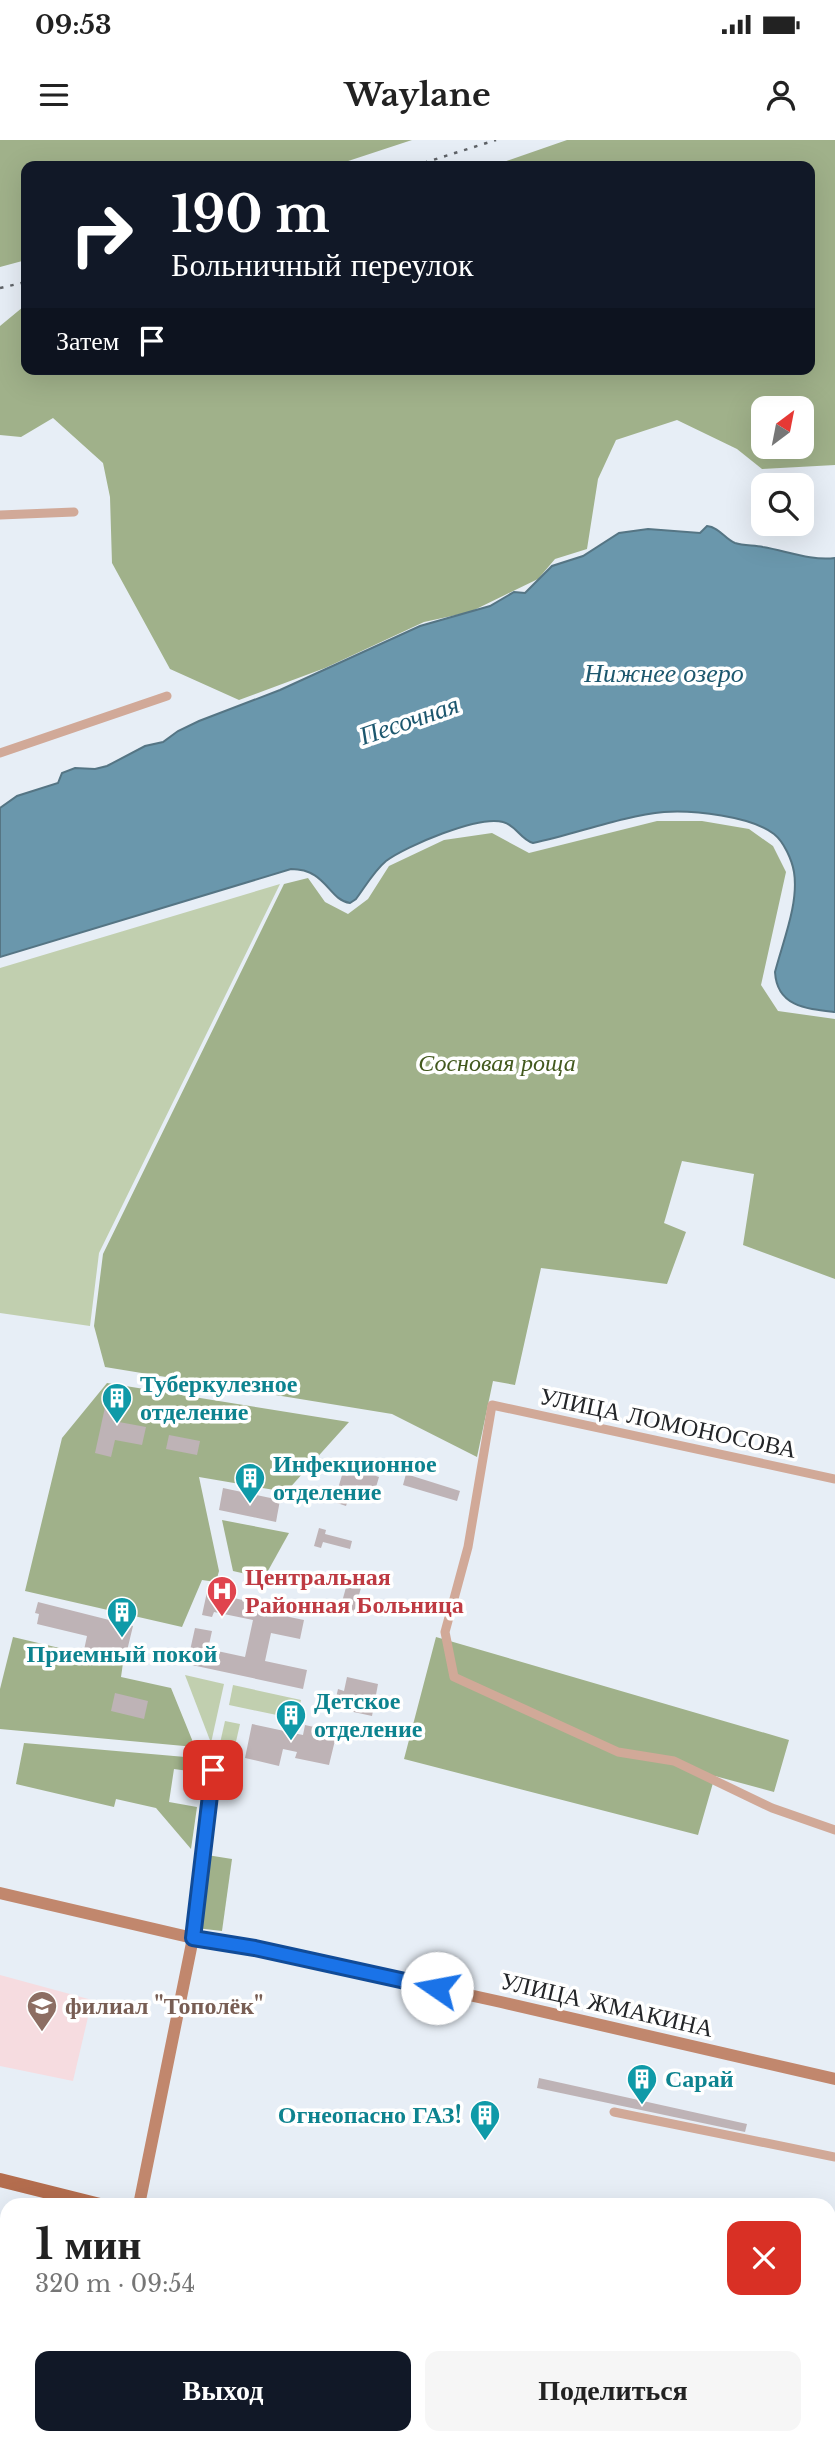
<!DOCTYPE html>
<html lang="ru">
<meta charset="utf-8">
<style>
:root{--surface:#fff;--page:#f6f6f6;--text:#222;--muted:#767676;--accent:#111827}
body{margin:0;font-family:"Libre Baskerville",serif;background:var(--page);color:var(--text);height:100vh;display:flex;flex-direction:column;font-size:26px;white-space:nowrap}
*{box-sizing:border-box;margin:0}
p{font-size:23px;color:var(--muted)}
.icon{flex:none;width:38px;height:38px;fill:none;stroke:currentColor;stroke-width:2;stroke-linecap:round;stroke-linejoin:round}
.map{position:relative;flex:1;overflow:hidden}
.sheet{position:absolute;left:0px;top:2058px;width:836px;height:247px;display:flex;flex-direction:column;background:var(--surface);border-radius:21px 21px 0 0;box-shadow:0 7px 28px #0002}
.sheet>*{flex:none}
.hud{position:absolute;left:21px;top:21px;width:794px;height:214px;border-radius:14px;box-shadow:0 7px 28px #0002;background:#111827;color:#fff;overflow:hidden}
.needle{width:46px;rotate:32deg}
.fabs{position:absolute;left:751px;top:256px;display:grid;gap:14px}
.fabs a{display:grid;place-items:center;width:63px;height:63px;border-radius:14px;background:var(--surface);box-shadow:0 7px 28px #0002;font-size:35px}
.pin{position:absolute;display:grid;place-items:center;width:60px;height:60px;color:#fff;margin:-30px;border-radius:14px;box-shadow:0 4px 10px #0006}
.me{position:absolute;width:77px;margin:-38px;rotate:282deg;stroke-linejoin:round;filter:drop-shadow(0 0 5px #0008)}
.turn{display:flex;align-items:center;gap:24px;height:147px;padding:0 35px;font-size:32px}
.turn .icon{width:91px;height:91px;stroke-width:2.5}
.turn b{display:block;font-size:49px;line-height:60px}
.then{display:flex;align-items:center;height:66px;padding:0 35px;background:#0003;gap:14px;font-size:26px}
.round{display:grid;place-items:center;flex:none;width:74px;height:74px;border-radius:14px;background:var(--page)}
.head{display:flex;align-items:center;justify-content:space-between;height:119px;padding:0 35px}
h1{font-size:42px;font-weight:700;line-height:52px}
.primary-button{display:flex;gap:14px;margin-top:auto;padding:14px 35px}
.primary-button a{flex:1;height:80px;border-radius:14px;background:var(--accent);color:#fff;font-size:28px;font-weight:700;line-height:80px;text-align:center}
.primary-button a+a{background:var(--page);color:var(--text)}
.status{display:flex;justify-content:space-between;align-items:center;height:49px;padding:0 35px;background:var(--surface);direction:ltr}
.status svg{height:19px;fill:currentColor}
header{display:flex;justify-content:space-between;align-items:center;height:91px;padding:0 35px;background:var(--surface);font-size:32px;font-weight:700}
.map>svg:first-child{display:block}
.education{fill:#f6dce0}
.green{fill:#c1cfaf}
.forest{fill:#a0b18a;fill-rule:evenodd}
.water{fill:#6a97ac;stroke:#557584;stroke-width:2}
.building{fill:#beb3b6}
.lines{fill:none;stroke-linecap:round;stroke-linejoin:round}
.street{stroke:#d1a998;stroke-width:9}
.secondary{stroke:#c1876d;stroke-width:12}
.primary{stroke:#b46d4e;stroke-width:14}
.rail{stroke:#5f6368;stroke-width:2.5;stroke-dasharray:3.5 7;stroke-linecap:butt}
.route-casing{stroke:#114b97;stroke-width:18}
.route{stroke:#1a73e8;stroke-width:12}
.labels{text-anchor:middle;stroke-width:7;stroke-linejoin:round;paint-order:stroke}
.park-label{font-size:24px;font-style:italic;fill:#43591e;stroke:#fff}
.culture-label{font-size:24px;font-weight:bold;fill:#0d838f;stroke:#fff;text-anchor:start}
.street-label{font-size:24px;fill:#232528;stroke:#fff}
.health-label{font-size:24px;font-weight:bold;fill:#be3a42;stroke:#fff;text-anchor:start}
.education-label{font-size:24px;font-weight:bold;fill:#785e54;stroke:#fff;text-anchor:start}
.water-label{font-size:26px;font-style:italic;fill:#1c576e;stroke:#fff}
</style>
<div class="status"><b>09:53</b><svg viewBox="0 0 49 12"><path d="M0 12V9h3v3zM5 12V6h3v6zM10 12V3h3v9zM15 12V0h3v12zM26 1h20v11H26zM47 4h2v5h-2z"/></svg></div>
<header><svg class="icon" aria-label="menu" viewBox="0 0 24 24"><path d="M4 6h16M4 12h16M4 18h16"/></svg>Waylane<svg class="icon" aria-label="person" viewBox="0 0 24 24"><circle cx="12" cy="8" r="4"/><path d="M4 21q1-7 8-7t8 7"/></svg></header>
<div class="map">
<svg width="835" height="2304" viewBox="0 0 835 2304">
<rect width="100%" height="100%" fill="#e7eef6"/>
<path class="education" d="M0,1835l92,25 -19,81 -73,-15z"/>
<g class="green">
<path d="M280,744l-181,369 -9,73 -90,-13v-345z"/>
<path d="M185,1535l39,9 -13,59z"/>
<path d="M233,1545l68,15 -5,19 -67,-14z"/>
<path d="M225,1581l15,3 -7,31 -15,-3z"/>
</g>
<g class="forest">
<path d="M0,0h412l-79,26h-307v94l-26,7z"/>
<path d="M567,0h268v325l-73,4 -25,-20 -60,-29 -61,20 -18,39 -11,70 -32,10 -17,20 -68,33 -46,10 -99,46 -86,32 -69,-31 -58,-106 -2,-66 -7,-34 -50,-45 -32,19 -21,-2v-109l23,-19 3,1v61h784v-203h-318zM763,268h39v38h-39z"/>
<path d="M657,681h45l47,8 24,17 13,26 -25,113 17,26 57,8v260l-92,-34 11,-71 -72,-13 -18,62 22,9 -19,52 -126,-16 -26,117 -22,-4 -16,76 -85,-43 -287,-47 -11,-41 9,-72 181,-370 24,-6 17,24 23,12 20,-15 21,-33 55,-26 48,-7 37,20z"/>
<path d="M107,1243l242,39 -63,70 -87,-15 20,94 -3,11 -14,-2 -20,47 -157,-36 37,-153z"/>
<path d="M222,1380l67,13 -25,45 -31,-7z"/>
<path d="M13,1497l110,26 -2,14 50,11 24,59 -195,-18v-40z"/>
<path d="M436,1497l353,103 -15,52 -59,-16 -17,59 -294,-76z"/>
<path d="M24,1603l173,15 -1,14 -22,-3 -5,33 28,5 -6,42 -35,-41 -40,-9 -2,8 -98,-23z"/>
<path d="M207,1715l25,4 -10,72 -26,-3z"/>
</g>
<g class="water">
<path d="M707,386c12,1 18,13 28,17 9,3 19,2 28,4 24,4 47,14 72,11v454c-28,-3 -58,-5 -60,-40 8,-31 24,-69 19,-100 -2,-12 -10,-30 -20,-38 -23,-18 -81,-24 -110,-22 -42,4 -88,22 -131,31 -13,-4 -17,-18 -30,-21 -24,-7 -97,24 -117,39 -12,10 -21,26 -30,38l-6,4c-22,-3 -23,-34 -59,-34l-291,88v-149l17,-12 41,-13 4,-10 13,-5 20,1 12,-3 38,-20 18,-4 15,-11 21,-10 81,-31 140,-64 70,-20 24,-14 11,1 27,-27 31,-10 36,-23 29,-4 52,4z"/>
<path d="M69,2298h411l4,6h-416z"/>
</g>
<g class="building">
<path d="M107,1258l16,3 -4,21 27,5 -4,18 -27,-5 -4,17 -16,-4z"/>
<path d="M169,1295l31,6 -3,14 -31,-6z"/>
<path d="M345,1325l34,12 -5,17 -22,-7 -6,19 -12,-4z"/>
<path d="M406,1334l54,17 -3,10 -54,-16z"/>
<path d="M223,1348l57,12 -4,22 -57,-12z"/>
<path d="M319,1388l7,2 -1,4 27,7 -2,8 -27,-7 -2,6 -7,-2z"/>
<path d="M350,1433l14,4 -10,36 -14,-4z"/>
<path d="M207,1452l49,11 -1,7 49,10 -4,19 -29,-6 -6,28 42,9 -4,19 -116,-25 8,-36 17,3 -4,18 37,8 8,-37 -39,-8 -2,5 -10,-2z"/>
<path d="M38,1462l95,24 -8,33 -41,-9 3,-14 -50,-12 2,-10 -4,-1z"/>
<path d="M347,1537l31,7 -6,32 -32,-7 2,-9 -6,-2 2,-9 6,2z"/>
<path d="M115,1553l33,8 -4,18 -33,-8z"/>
<path d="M252,1584l51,11 2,-10 32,7 -8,33 -34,-7 2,-6 -14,-3 -4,17 -34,-8z"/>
<path d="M539,1938l208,46 -2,8 -208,-44z"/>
</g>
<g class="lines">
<g class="street">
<path d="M0,375l74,-3"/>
<path d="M0,613l167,-57"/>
<path d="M835,1339l-343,-74 -24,142 -23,85 9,45 164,75 56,9 98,47 63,22"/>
<path d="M614,1972l221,45"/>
</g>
<g class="secondary">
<path d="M0,1753l193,45 62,10 246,54 334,77"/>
<path d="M139,2065l54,-267 20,-168"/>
<path d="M830,2104l5,-14"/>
</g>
<g class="primary">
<path d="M0,2040l100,25"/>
<path d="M721,2298l14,6"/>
<path d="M780,2298l14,6"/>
<path d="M750,2304l3,-6"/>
</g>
<g class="rail">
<path d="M414,26l82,-26"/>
<path d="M0,148l26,-6"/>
</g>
</g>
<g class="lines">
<g class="route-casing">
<path id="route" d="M213,1630l-20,168 62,10 182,40"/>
</g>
<use href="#route" class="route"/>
</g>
<defs>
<g id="building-pin" transform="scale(1.575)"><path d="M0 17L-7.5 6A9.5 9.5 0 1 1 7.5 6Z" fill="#0f9aa8" stroke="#fff"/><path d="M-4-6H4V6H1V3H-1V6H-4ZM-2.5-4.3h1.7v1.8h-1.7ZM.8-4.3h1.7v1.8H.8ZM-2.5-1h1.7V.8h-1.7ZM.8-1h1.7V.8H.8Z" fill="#fff"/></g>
<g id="hospital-pin" transform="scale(1.575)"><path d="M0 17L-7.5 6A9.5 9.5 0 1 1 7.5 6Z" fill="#e0444e" stroke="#fff"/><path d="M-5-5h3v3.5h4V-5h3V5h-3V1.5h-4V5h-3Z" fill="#fff"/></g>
<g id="school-pin" transform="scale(1.575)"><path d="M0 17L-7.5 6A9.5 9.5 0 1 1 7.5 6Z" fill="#8d6e63" stroke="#fff"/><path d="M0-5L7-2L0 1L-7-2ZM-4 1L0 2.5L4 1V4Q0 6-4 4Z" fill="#fff"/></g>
</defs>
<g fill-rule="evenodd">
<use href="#building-pin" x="117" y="1258"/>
<use href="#building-pin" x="250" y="1338"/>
<use href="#hospital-pin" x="222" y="1451"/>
<use href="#building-pin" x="122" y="1472"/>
<use href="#building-pin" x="291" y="1575"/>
<use href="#school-pin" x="42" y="1866"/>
<use href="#building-pin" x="642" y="1939"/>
<use href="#building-pin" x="485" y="1975"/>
</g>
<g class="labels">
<g class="park-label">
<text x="497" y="931">Сосновая роща</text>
</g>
<g class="culture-label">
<text x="140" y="1252">Туберкулезное<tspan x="140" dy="28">отделение</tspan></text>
<text x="273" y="1332">Инфекционное<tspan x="273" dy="28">отделение</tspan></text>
<text x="122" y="1522" text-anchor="middle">Приемный покой</text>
<text x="314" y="1569">Детское<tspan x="314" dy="28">отделение</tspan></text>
<text x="665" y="1947">Сарай</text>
<text x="462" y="1983" text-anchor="end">Огнеопасно ГАЗ!</text>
</g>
<g class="street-label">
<text transform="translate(668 1283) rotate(12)" y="8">УЛИЦА ЛОМОНОСОВА</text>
<text transform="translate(607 1865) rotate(13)" y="8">УЛИЦА ЖМАКИНА</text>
</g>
<g class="health-label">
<text x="245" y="1445">Центральная<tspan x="245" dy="28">Районная Больница</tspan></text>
</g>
<g class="education-label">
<text x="65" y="1874">филиал "Тополёк"</text>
</g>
<g class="water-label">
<text x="664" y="542">Нижнее озеро</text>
<text transform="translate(409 580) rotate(-19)" y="9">Песочная</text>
</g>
</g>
</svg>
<div class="fabs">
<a><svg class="needle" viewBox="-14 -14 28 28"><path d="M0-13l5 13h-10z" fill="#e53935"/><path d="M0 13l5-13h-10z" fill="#767676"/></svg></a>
<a><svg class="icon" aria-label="search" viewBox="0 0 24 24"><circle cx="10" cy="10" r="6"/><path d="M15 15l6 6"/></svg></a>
</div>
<div class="pin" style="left:213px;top:1630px;background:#d93025"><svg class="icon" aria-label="arrive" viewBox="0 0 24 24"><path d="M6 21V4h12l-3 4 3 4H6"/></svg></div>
<svg class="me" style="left:437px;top:1848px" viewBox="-20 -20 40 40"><circle r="19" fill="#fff"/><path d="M0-13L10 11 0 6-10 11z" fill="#1a73e8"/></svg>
<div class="hud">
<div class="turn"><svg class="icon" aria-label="right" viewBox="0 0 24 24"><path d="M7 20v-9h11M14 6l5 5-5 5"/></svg><div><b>190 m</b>Больничный переулок</div></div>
<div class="then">Затем<svg class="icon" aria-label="arrive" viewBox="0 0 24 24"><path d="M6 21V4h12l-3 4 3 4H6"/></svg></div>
</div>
<section class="sheet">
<div class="head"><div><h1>1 мин</h1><p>320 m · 09:54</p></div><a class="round" style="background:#d93025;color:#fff"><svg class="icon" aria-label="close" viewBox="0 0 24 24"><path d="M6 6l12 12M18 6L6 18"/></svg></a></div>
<div class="primary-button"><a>Выход</a><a>Поделиться</a></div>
</section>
</div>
